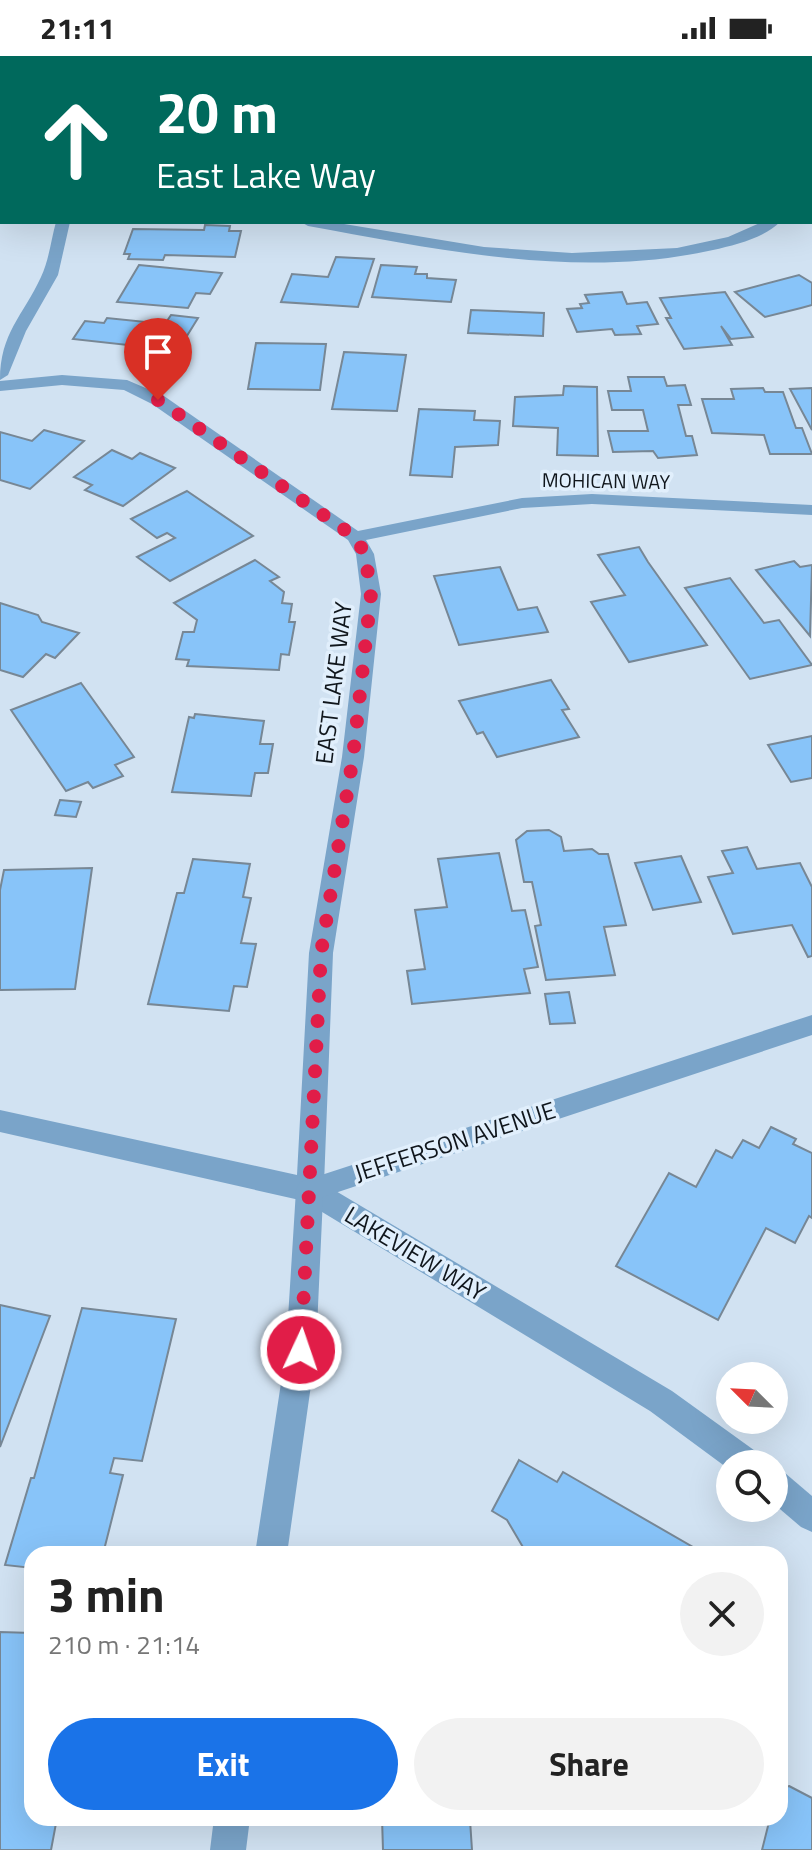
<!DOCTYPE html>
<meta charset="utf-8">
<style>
:root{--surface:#fff;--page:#f2f2f2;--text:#222;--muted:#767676;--accent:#1a73e8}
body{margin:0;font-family:"Titillium Web",sans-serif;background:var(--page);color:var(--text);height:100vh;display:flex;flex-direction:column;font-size:30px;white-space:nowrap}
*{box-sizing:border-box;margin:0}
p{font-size:26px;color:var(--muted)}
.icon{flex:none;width:44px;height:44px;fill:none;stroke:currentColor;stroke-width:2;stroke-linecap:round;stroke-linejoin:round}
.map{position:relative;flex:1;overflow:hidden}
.sheet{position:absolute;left:24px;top:1490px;width:764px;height:280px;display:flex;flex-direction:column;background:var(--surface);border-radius:24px;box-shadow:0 8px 32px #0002}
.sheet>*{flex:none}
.banner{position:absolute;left:0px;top:0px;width:812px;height:168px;box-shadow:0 8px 32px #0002;background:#00695c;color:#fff;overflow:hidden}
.needle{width:52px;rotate:294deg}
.fabs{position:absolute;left:716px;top:1306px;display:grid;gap:16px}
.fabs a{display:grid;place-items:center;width:72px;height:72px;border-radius:50%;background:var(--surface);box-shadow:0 8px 32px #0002;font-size:40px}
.pin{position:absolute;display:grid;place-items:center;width:68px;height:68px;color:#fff;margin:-82px -34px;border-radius:50% 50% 50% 0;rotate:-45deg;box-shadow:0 0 8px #0007}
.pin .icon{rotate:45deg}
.me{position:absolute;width:88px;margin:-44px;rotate:3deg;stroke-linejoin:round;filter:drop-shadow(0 0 6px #0008)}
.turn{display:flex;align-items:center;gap:28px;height:168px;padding:0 24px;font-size:36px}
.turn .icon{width:104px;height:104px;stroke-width:2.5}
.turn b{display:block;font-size:56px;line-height:68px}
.round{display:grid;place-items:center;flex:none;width:84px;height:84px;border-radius:42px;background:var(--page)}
.summary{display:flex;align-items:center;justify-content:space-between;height:136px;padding:0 24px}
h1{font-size:48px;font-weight:700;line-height:60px}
.cta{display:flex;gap:16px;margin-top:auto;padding:16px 24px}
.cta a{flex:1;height:92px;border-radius:48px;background:var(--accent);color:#fff;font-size:32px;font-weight:700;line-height:92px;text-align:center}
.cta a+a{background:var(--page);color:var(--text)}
.status{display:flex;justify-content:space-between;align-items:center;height:56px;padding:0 40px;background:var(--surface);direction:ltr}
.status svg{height:22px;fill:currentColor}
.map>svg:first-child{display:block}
.building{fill:#88c4f9;stroke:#778795;stroke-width:2}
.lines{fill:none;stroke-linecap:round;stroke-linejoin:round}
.minor{fill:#7aa4c9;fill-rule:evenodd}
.tertiary{fill:#7aa4c9;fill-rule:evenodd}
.route{stroke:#e11d48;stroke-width:14;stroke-dasharray:0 25.2}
.labels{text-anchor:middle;stroke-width:7;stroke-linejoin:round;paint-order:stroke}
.far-street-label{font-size:20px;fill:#10161c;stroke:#e1effc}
.street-label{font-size:24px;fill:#10161c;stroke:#e1effc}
</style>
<div class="status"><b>21:11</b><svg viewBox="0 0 49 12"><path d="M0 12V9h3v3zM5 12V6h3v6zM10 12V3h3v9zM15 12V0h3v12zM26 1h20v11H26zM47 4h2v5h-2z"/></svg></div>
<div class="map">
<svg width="812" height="1794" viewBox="0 0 812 1794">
<rect width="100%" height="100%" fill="#d1e2f2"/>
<g class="building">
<path d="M205,169l25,1 -1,5h12l-6,26 -70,-2 -2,5 -35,-1 2,-5h-6l9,-25 71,1z"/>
<path d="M336,201l38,2 -16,48 -77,-5 11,-28 36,3z"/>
<path d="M139,209l83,8 -12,21 -14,-1 -8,15 -71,-6z"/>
<path d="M381,209l36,2 -2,7h12v4l29,2 -5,22 -79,-5z"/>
<path d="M799,219l13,8v22l-11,3 -36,9 -30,-25z"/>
<path d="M622,236l5,12 20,-2 11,22 -21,2 4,8 -26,1 -3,-6 -35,3 -10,-23 15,-1 -2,-4 9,-1 -4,-8z"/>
<path d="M725,236l28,45 -22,2 -10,-13 11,19 -48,4 -18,-31h5l-11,-20z"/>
<path d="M471,254l73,3 -1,23 -75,-3z"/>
<path d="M171,259l27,3 -13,21h-6l-6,11 -100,-11 12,-18 19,2 3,-5 58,6z"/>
<path d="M256,287l70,1 -6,46 -72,-1z"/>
<path d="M344,296l62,3 -9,56 -65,-2z"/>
<path d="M628,321h36l3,9 18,-1 6,20h-13l8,31h6l5,19 -39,3 -5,-7 -40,1 -5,-21h40l-5,-21h-31l-4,-19h23z"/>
<path d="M564,330l33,1 1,69 -41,-1 1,-27 -45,-2 2,-29 48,-2z"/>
<path d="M763,332l2,4h18l13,36h6l10,26h-42l-6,-19 -52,-2 -10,-34h32l-3,-10z"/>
<path d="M812,332v42l-22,-41z"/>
<path d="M419,353l56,2 -1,9 26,1 -2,24 -43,2 -3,30 -42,-2z"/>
<path d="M44,374l40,11 -54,48 -30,-9v-48l32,9z"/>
<path d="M112,394l20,9 8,-6 35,15 -52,38 -38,-16 7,-5 -18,-8z"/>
<path d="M187,435l66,45 -83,45 -33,-24 38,-19 -8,-5 -10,5 -26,-19z"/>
<path d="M639,491l9,15 59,83 -78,17 -38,-60 34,-7 -27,-40z"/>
<path d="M255,504l24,17 -9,4 14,11 -2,11 10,1 -3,18h6l-6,33 -8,-1 -2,16 -92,-4 2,-6 -13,-1 7,-27h11l3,-12 -23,-17z"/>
<path d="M794,505l6,6 12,-2 -2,71 -54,-66z"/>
<path d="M500,511l18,43 19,-3 11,25 -89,13 -25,-69z"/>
<path d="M730,522l34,45 15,-3 33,45 -62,14 -65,-91z"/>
<path d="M0,547l38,12 4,7 37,11 -24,25 -9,-4 -23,23 -23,-7z"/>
<path d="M551,624l18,29 -7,1 17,27 -82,20 -14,-25 -6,2 -18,-33z"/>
<path d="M81,627l53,74 -19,8 8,11 -30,12 -5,-6 -22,9 -55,-81z"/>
<path d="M195,658l69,7 -4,23h13l-5,29h-13l-4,23 -79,-4 17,-75 5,1z"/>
<path d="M812,680v42l-21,4 -23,-37z"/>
<path d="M60,744l21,2 -5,15 -21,-2z"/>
<path d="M549,774l12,7 3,14 28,-2 7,5h9l18,71 -22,2 11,48 -69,5 -11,-54 6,-1 -9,-43h-8l-8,-42 11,-9z"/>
<path d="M747,791l10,22 43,-6 12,24v69l-4,1 -16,-32 -59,9 -25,-57 25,-4 -11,-22z"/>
<path d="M499,797l13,58 13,-1 13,57 -14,2 6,24 -118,11 -5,-33 18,-2 -10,-59 32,-3 -9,-48z"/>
<path d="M681,800l20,46 -48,8 -18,-47z"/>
<path d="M193,803l57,5 -7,33 8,1 -10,45 15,1 -9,43 -13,-1 -5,25 -81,-7 29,-111h7z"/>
<path d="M92,812l-17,121 -75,1v-100l4,-20z"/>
<path d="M569,936l6,31 -25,1 -5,-30z"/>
<path d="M771,1071l25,12 -3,5 19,9v65l-3,-2 -14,27 -29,-15 -48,92 -102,-54 53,-93 27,14 20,-37 16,8 11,-18 16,8z"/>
<path d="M0,1249l50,11 -50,131z"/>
<path d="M82,1252l94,11 -34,142 -28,-3 -4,15 13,2 -20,79h-71v14l-27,-3 26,-87h3z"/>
<path d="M519,1404l38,22 6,-10 142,82h-178l-20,-34 -15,-9z"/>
<path d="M0,1576l32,1v185h25l-6,32h-51z"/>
<path d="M789,1730l23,12v52h-50l8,-32h10v-29z"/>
<path d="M382,1762h113v1l-25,1 2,30h-89z"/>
</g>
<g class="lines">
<g class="minor">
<path d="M585,0h15l-16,2z"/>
<path d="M810,138h2l-2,9z"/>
<path d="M56,166h14l-12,53 -32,56 -18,44 -8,5c0,-47 23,-64 41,-103 8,-17 10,-37 15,-55z"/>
<path d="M301,166h31l152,25 88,6 105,-5 51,-11 34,-15h18c-16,16 -45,23 -67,28 -134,30 -273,0 -405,-24z"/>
<path d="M62,319l65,5 37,16 194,135 164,-33 70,-4 220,11v10l-220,-11 -70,4 -156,32 8,14 7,40 -17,163 -31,196 -9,231 348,207 86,62 4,11h-32v6l-80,-59 -346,-210 -304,-69v-22l297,65 12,-222 33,-196 19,-163 -5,-40 -8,-14 -196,-136 -28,-14 -62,-5 -62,6v-10z"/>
<path d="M774,1412l11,5 27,23v36l-11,-5 -27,-23z"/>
</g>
<g class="tertiary">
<path d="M812,959v20l-489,162 -7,153 -29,204h-32l31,-204 10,-160 4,-8z"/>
<path d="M214,1762h36l-4,32h-36z"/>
</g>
</g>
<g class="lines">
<path class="route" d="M158,344l197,137 10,17 6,40 -18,163 -32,196 -20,397"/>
</g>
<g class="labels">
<g class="far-street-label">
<text transform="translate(606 425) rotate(1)" y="7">MOHICAN WAY</text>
</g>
<g class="street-label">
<text transform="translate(334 627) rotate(-83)" y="8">EAST LAKE WAY</text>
<text transform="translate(455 1086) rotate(-18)" y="8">JEFFERSON AVENUE</text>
<text transform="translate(415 1198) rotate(31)" y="8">LAKEVIEW WAY</text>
</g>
</g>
</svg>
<div class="fabs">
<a><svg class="needle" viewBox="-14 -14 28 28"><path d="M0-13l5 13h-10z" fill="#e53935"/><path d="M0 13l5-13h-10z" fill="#767676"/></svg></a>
<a><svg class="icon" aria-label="search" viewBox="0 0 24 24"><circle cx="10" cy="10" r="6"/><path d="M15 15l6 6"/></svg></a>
</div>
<div class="pin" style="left:158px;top:344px;background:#d93025"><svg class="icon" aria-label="arrive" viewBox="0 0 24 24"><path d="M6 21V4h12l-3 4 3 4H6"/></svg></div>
<svg class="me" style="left:301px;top:1294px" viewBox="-20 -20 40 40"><circle r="17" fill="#e11d48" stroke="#fff" stroke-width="3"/><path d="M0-11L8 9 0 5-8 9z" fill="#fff"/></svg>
<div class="banner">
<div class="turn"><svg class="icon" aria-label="ahead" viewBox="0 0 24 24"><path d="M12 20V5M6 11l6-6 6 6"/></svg><div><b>20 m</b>East Lake Way</div></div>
</div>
<section class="sheet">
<div class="summary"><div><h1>3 min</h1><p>210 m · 21:14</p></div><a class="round"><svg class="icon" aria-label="close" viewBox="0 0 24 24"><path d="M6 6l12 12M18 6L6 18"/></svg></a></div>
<div class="cta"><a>Exit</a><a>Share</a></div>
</section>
</div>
